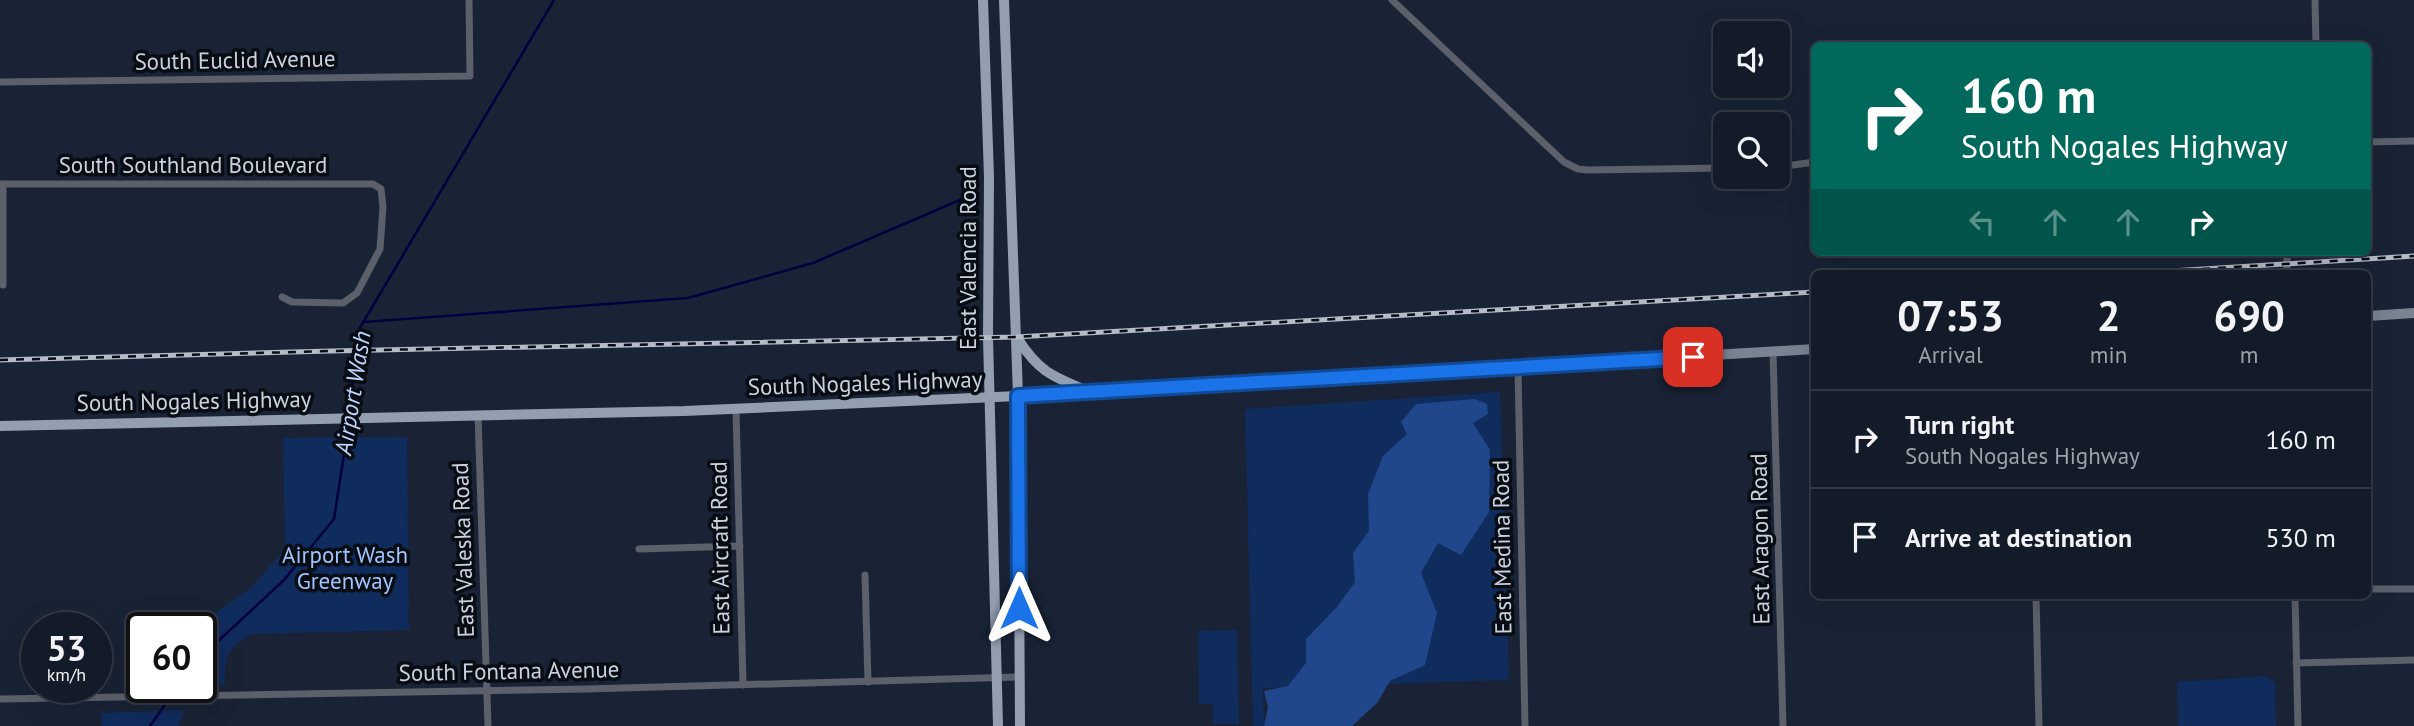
<!DOCTYPE html>
<style>
:root{--surface:#131a28;--page:#1c2330;--text:#f1f3f6;--muted:#9da1a8;--line:#323845}
body{margin:0;font-family:"PT Sans",sans-serif;background:var(--page);color:var(--text);height:100vh;display:flex;flex-direction:column;font-size:26px;white-space:nowrap}
*{box-sizing:border-box;margin:0}
p{font-size:23px;color:var(--muted)}
.icon{flex:none;width:38px;height:38px;fill:none;stroke:currentColor;stroke-width:2;stroke-linecap:round;stroke-linejoin:round}
.map{position:relative;flex:1;overflow:hidden}
.sheet{position:absolute;left:1811px;top:270px;width:560px;height:329px;display:flex;flex-direction:column;background:var(--surface);border-radius:10px;box-shadow:0 7px 28px #0002,0 0 0 2px var(--line)}
.sheet>*{flex:none}
.hud{position:absolute;left:1811px;top:42px;width:560px;height:214px;border-radius:10px;box-shadow:0 7px 28px #0002,0 0 0 2px var(--line);background:#00695c;color:#fff;overflow:hidden}
.buttons{position:absolute;left:1713px;top:21px;display:grid;gap:14px}
.buttons a{display:grid;place-items:center;width:77px;height:77px;border-radius:10px;background:var(--surface);box-shadow:0 7px 28px #0002,0 0 0 2px var(--line);font-size:35px}
.speed{position:absolute;left:21px;top:612px;display:flex;gap:14px;font-size:35px;font-weight:700;text-align:center}
.speed>*{display:grid;place-content:center;width:91px;height:91px;border-radius:50%;background:var(--surface);box-shadow:0 7px 28px #0002,0 0 0 2px var(--line);line-height:1}
.speed small{font-size:18px;font-weight:400}
.speed .limit{border:4px solid #111;border-radius:10px;background:#fff;color:#111}
.pin{position:absolute;display:grid;place-items:center;width:60px;height:60px;color:#fff;margin:-30px;border-radius:14px;box-shadow:0 4px 10px #0006}
.me{position:absolute;width:77px;margin:-38px;rotate:0deg;stroke-linejoin:round;filter:drop-shadow(0 0 5px #0008)}
.turn{display:flex;align-items:center;gap:24px;height:147px;padding:0 35px;font-size:32px}
.turn .icon{width:91px;height:91px;stroke-width:2.5}
.turn b{display:block;font-size:49px;line-height:60px}
.lanes{display:flex;align-items:center;height:66px;padding:0 35px;background:#0003;justify-content:center;gap:35px;direction:ltr}
.lanes .off{opacity:.35}
.eta{display:flex;justify-content:space-evenly;align-items:center;height:119px;text-align:center}
.eta b{font-size:42px;font-weight:600;line-height:49px}
ul{padding:0;list-style:none}
li{display:flex;align-items:center;gap:21px;height:98px;padding:0 35px;border-top:2px solid var(--line)}
li div{flex:1}
li b{display:block;font-size:26px}
li em{font-style:normal}
.map>svg:first-child{display:block}
.green{fill:#102c5d}
.forest{fill:#20478c}
.lines{fill:none;stroke-linecap:round;stroke-linejoin:round}
.stream{stroke:#00003f;stroke-width:2.5}
.street{stroke:#5b606a;stroke-width:7}
.secondary{stroke:#7a8392;stroke-width:10}
.primary{stroke:#939eb1;stroke-width:10}
.rail-casing{stroke:#b5bcc9;stroke-width:5}
.rail{stroke:#080d14;stroke-width:2.5;stroke-dasharray:8;stroke-linecap:butt}
.route-casing{stroke:#114b97;stroke-width:18}
.route{stroke:#1a73e8;stroke-width:12}
.labels{text-anchor:middle;stroke-width:7;stroke-linejoin:round;paint-order:stroke}
.street-label{font-size:23px;fill:#cbd2de;stroke:#080d14}
.park-label{font-size:23px;fill:#a0c3fd;stroke:#080d14}
.water-label{font-size:24px;font-style:italic;fill:#bed5fd;stroke:#080d14}
</style>
<div class="map">
<svg width="2414" height="726" viewBox="0 0 2414 726">
<rect width="100%" height="100%" fill="#192335"/>
<g class="green">
<path d="M1500,392l9,288 -246,8 1,38h-11l-8,-317z"/>
<path d="M407,437l2,193 -158,4c-25,16 -27,22 -26,51h-24v-57h-7l57,-40 34,-39 -2,-111z"/>
<path d="M1237,630l2,94h-26v-20h-14l-1,-73z"/>
<path d="M2266,676l9,6 1,44h-98l-1,-44z"/>
<path d="M185,710l-7,16h-76l-1,-13z"/>
</g>
<path class="forest" d="M1475,399l12,5 1,10 -15,9 17,27 -1,62 -28,43 -23,-12 -17,30 16,40 -12,52 -35,16 -13,22 -25,23h-88l4,-19 -4,-16 24,-5 18,-23v-24l31,-32 18,-25 -2,-29 16,-22 -1,-37 15,-38 24,-22 -6,-12 15,-18z"/>
<g class="lines">
<g class="stream">
<path d="M364,322l324,-24 125,-35 161,-69"/>
<path d="M349,415l9,-84 196,-331"/>
<path d="M201,657l83,-77 50,-61 15,-97"/>
<path d="M150,726l19,-27"/>
</g>
<g class="street">
<path d="M1392,0l172,162 14,7 10,1 138,-2"/>
<path d="M2315,0l1,46"/>
<path d="M0,82l470,-6 -1,-76"/>
<path d="M2368,142l46,-1"/>
<path d="M1778,167l37,-5"/>
<path d="M0,184h373l8,5 2,18 -3,42 -23,44 -14,10 -51,-1 -10,-5"/>
<path d="M3,184v101"/>
<path d="M2287,252v21"/>
<path d="M1773,352l10,374"/>
<path d="M1518,368l7,358"/>
<path d="M736,409l7,276"/>
<path d="M478,415l10,311"/>
<path d="M639,549l101,-3"/>
<path d="M865,575l3,107"/>
<path d="M2368,589h46"/>
<path d="M2036,595l3,131"/>
<path d="M2295,595l3,131"/>
<path d="M2296,663l118,-3"/>
<path d="M0,699l587,-10 432,-12"/>
</g>
<g class="secondary">
<path d="M2368,316l46,-3"/>
<path d="M1018,396l797,-47"/>
</g>
<g class="primary">
<path d="M983,0l6,177 -1,160 10,389"/>
<path d="M1004,0l14,396 2,330"/>
<path d="M1018,339c22,35 37,38 74,54"/>
<path d="M0,426l684,-15 334,-15"/>
</g>
<g class="rail-casing">
<g id="rail">
<path d="M2138,273l276,-17"/>
<path d="M0,360l331,-9 685,-14 799,-45"/>
</g>
</g>
<use href="#rail" class="rail"/>
</g>
<g class="lines">
<g class="route-casing">
<path id="route" d="M1019,608l-1,-212 675,-39"/>
</g>
<use href="#route" class="route"/>
</g>
<g class="labels">
<g class="street-label">
<text transform="translate(235 60) rotate(-1)" y="8">South Euclid Avenue</text>
<text x="193" y="173">South Southland Boulevard</text>
<text transform="translate(968 258) rotate(-90)" y="8">East Valencia Road</text>
<text transform="translate(865 383) rotate(-2)" y="8">South Nogales Highway</text>
<text transform="translate(194 401) rotate(-1)" y="8">South Nogales Highway</text>
<text transform="translate(1760 539) rotate(-91)" y="8">East Aragon Road</text>
<text transform="translate(1502 547) rotate(-91)" y="8">East Medina Road</text>
<text transform="translate(720 548) rotate(-91)" y="8">East Aircraft Road</text>
<text transform="translate(463 550) rotate(-92)" y="8">East Valeska Road</text>
<text transform="translate(509 671) rotate(-1)" y="8">South Fontana Avenue</text>
</g>
<g class="park-label">
<text x="345" y="563">Airport Wash<tspan x="345" dy="26">Greenway</tspan></text>
</g>
<g class="water-label">
<text transform="translate(353 393) rotate(-81)" y="8">Airport Wash</text>
</g>
</g>
</svg>
<div class="buttons">
<a><svg class="icon" aria-label="sound" viewBox="0 0 24 24"><path d="M4 9h4l5-4v14l-5-4H4zM17 9q2 3 0 6"/></svg></a>
<a><svg class="icon" aria-label="search" viewBox="0 0 24 24"><circle cx="10" cy="10" r="6"/><path d="M15 15l6 6"/></svg></a>
</div>
<div class="speed"><div>53<small>km/h</small></div><div class="limit">60</div></div>
<div class="pin" style="left:1693px;top:357px;background:#d93025"><svg class="icon" aria-label="arrive" viewBox="0 0 24 24"><path d="M6 21V4h12l-3 4 3 4H6"/></svg></div>
<svg class="me" style="left:1019px;top:608px" viewBox="-20 -20 40 40"><path d="M0-17L14 15 0 8-14 15z" fill="#1a73e8" stroke="#fff" stroke-width="4"/></svg>
<div class="hud">
<div class="turn"><svg class="icon" aria-label="right" viewBox="0 0 24 24"><path d="M7 20v-9h11M14 6l5 5-5 5"/></svg><div><b>160 m</b>South Nogales Highway</div></div>
<div class="lanes"><svg class="icon off" aria-label="left" viewBox="0 0 24 24"><path d="M17 20v-9H6M10 6l-5 5 5 5"/></svg><svg class="icon off" aria-label="ahead" viewBox="0 0 24 24"><path d="M12 20V5M6 11l6-6 6 6"/></svg><svg class="icon off" aria-label="ahead" viewBox="0 0 24 24"><path d="M12 20V5M6 11l6-6 6 6"/></svg><svg class="icon" aria-label="right" viewBox="0 0 24 24"><path d="M7 20v-9h11M14 6l5 5-5 5"/></svg></div>
</div>
<section class="sheet">
<div class="eta">
<div><b>07:53</b><p>Arrival</p></div>
<div><b>2</b><p>min</p></div>
<div><b>690</b><p>m</p></div>
</div>
<ul>
<li><svg class="icon" aria-label="right" viewBox="0 0 24 24"><path d="M7 20v-9h11M14 6l5 5-5 5"/></svg><div><b>Turn right</b><p>South Nogales Highway</p></div><em>160 m</em></li>
<li><svg class="icon" aria-label="arrive" viewBox="0 0 24 24"><path d="M6 21V4h12l-3 4 3 4H6"/></svg><div><b>Arrive at destination</b></div><em>530 m</em></li>
</ul>
</section>
</div>
